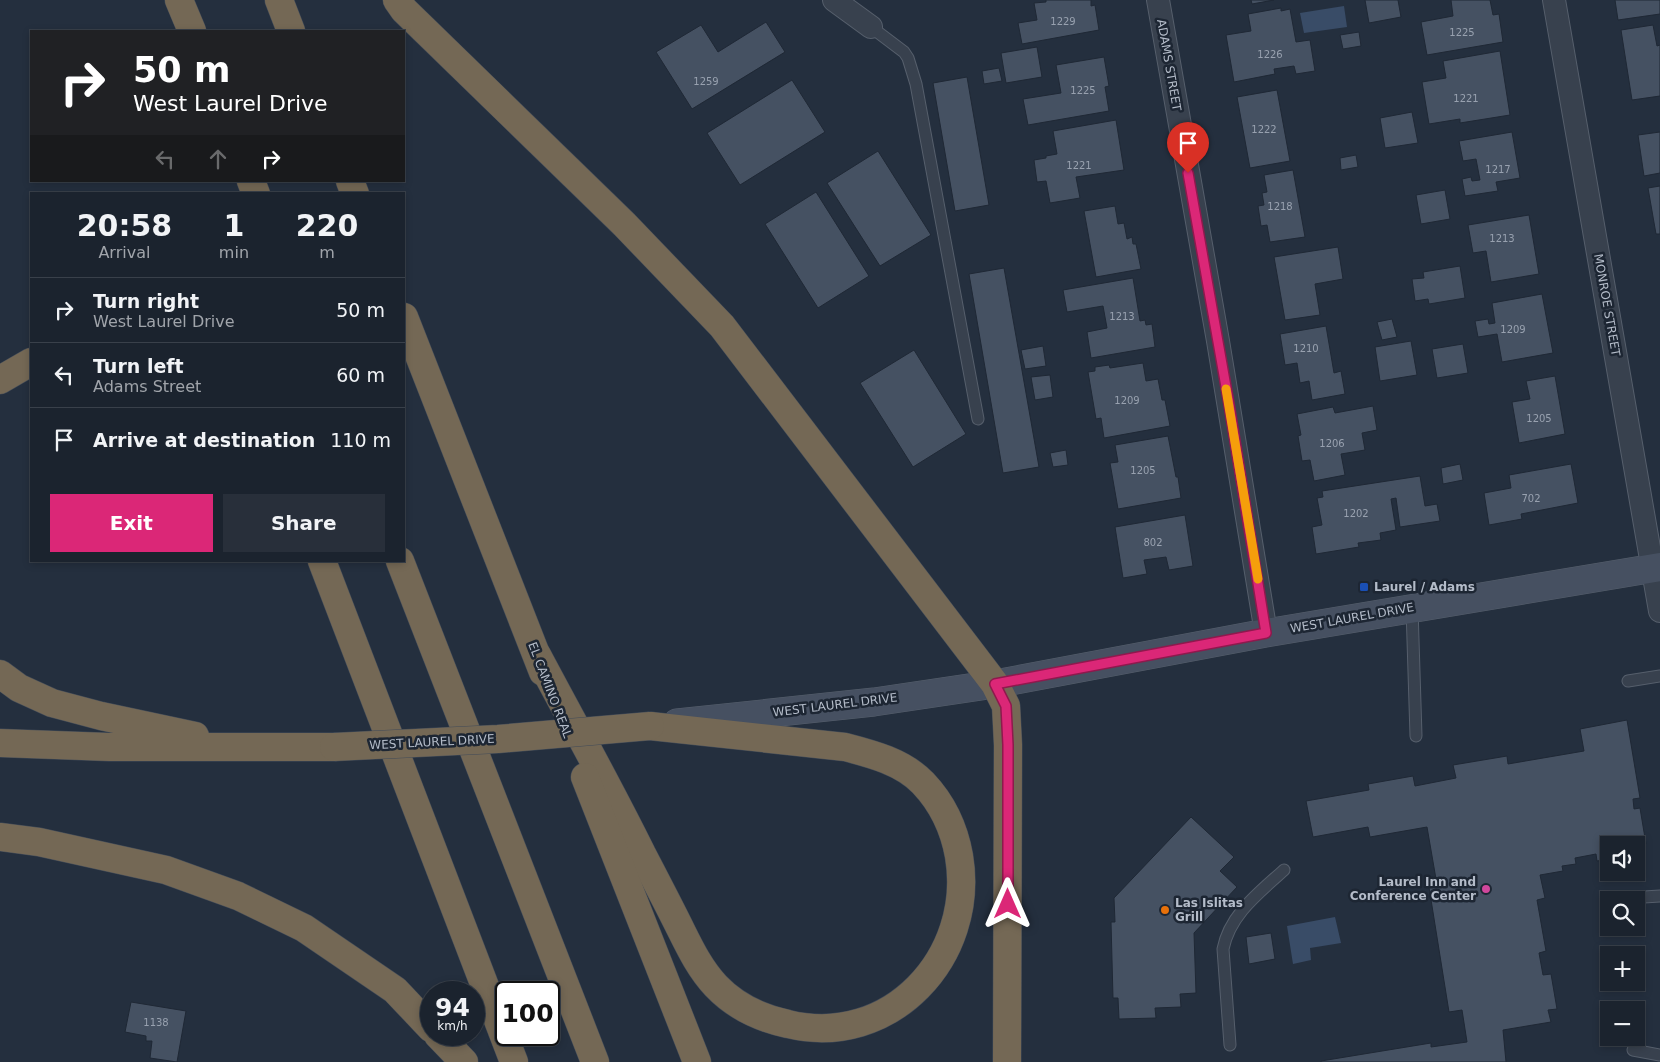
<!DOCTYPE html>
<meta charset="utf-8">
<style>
:root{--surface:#1b232e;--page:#282f3a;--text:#f1f3f6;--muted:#a0a4aa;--line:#39404a;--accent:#db2777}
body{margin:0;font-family:"DejaVu Sans",sans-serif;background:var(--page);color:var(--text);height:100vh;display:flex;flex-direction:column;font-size:19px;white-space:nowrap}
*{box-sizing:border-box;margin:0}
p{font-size:16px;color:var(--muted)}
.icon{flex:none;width:28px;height:28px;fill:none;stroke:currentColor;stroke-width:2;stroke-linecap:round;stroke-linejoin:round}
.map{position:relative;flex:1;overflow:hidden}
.sheet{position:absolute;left:30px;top:192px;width:375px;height:370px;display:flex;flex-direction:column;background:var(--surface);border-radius:0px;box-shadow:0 2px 8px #0003,0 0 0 1px var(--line)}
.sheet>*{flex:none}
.hud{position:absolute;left:30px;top:30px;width:375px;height:152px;border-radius:0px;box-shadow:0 2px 8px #0003,0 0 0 1px var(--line);background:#202124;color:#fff;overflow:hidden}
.tools{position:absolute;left:1600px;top:836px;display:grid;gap:10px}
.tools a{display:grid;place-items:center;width:45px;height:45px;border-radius:0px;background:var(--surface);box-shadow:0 2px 8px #0003,0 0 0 1px var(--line);font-size:25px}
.speed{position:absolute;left:420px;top:981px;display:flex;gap:10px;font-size:25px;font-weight:700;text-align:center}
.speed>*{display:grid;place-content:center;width:65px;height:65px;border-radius:50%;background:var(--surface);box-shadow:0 2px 8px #0003,0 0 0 1px var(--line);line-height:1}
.speed small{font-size:12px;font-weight:400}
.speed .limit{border:2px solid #111;border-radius:8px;background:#fff;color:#111}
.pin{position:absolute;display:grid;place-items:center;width:42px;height:42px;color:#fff;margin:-51px -21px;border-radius:50% 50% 50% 0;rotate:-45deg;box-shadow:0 0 5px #0007}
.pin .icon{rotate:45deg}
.me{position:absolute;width:55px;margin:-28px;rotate:0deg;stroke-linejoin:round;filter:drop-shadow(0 0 4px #0008)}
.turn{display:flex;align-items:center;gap:18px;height:105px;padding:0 20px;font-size:22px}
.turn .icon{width:65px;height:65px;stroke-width:2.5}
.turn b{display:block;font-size:35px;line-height:42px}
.lanes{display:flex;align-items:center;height:48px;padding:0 20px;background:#0003;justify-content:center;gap:25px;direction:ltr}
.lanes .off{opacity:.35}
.eta{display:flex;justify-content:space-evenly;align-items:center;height:85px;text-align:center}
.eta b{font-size:30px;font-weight:700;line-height:35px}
.action{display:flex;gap:10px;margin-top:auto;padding:10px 20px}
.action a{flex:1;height:58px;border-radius:0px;background:var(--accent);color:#fff;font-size:20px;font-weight:700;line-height:58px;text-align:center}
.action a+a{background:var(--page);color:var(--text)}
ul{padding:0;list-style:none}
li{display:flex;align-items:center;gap:15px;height:65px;padding:0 20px;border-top:1px solid var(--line)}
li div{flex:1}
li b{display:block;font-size:19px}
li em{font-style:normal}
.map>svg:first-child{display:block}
.water{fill:#394c67}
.building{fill:#455162;stroke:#1f2835}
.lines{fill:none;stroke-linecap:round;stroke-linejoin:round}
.lane-casing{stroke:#565f6c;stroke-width:13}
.street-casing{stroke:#565f6c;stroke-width:24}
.secondary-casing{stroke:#565f6c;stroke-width:29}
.highway-casing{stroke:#434c59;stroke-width:29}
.lane{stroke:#38414e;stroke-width:11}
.street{stroke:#38414e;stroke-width:22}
.secondary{stroke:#465061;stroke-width:28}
.highway{stroke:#746855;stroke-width:28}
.highway-bridge-casing{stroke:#434c59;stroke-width:29;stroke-linecap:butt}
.highway-bridge{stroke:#746855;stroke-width:28}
.route-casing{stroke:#8e194d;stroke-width:12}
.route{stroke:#db2777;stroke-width:9}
.slow{stroke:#f59e0b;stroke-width:9}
.transit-dot{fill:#1a4fb4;stroke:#1d2633;stroke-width:2}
.hotel-dot{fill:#d1479c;stroke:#1d2633;stroke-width:2}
.food-dot{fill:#e8710a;stroke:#1d2633;stroke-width:2}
.labels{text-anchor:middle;stroke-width:5;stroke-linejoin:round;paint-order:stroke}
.number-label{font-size:10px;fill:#98a1af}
.street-label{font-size:12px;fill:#b4bcc9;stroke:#1d2633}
.poi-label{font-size:12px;font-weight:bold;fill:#b4bcc9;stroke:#1d2633;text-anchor:start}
</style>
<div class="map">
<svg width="1660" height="1062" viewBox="0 0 1660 1062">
<rect width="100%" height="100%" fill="#242f3e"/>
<g class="water">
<path d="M1344,6l3,21 -43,6 -4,-20z"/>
<path d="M1335,917l6,26 -31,5 1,12 -18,4 -6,-38z"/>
</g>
<g class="building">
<path d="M1046,0h45v6l4,-1 4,25 -77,14 -4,-21 19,-3 -3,-17 12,-1z"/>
<path d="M1251,0h23l-22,4z"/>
<path d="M1365,0h33l3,17 -32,6z"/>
<path d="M1451,0h39l3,15 6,-1 4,28 -76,13 -6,-33 32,-6z"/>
<path d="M1615,0h45v14l-42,6z"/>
<path d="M1281,8v3l9,-2 6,33 14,-2 5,31 -19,3 -2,-8 -20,3 1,5 -41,8 -8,-47 25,-4 -3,-17z"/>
<path d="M766,22l19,30 -93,57 -36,-57 45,-27 17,27z"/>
<path d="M1653,25l4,21 3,-1v51l-28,4 -11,-70z"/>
<path d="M1359,32l2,14 -18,3 -3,-14z"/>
<path d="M1037,47l5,30 -36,6 -5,-30z"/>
<path d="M1500,51l10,64 -50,8v-4l-31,5 -7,-42 24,-4 -3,-17z"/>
<path d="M1104,57l5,29 -4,1 4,24 -81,14 -5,-26 38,-6 -5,-28z"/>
<path d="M999,68l3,13 -18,3 -2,-13z"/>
<path d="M967,77l22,128 -34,6 -22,-128z"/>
<path d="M792,80l33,52 -85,53 -33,-52z"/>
<path d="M1277,90l13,71 -40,7 -13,-71z"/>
<path d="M1412,112l6,31 -33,5 -5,-30z"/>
<path d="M1116,120l8,50 -48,7 4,21 -30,5 -4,-22 -9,1 -3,-22 12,-2v-2l11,-2 -4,-23z"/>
<path d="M1512,132l8,46 -24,4 2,9 -33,5 -3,-17 9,-2 1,4 8,-1 -4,-21 -13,2 -4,-20z"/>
<path d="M1660,132v41l-16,3 -6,-41z"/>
<path d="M878,151l53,84 -51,31 -53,-83z"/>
<path d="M1356,155l2,12 -17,3 -1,-12z"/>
<path d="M1293,170l12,67 -35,5 -3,-17 -6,1 -3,-20 6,-1 -2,-12 5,-1 -3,-17z"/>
<path d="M1660,186v48h-4l-8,-46z"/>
<path d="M1445,190l5,29 -29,5 -5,-29z"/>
<path d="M816,192l53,84 -51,32 -53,-84z"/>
<path d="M1115,206l3,18 6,-1 3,16 5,-2 1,7h3l5,25 -45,8 -12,-66z"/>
<path d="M1529,215l10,59 -48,8 -5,-31 -13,2 -5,-28z"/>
<path d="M1338,247l5,32 -28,5 5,31 -35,5 -11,-63z"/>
<path d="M1460,266l5,32 -36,6 -1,-5 -13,2 -3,-22 12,-1 -1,-6z"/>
<path d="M1004,268l35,199 -36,6 -34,-199z"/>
<path d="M1133,278l7,43 5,-1 1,5 6,-1 3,23 -64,11 -4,-26 20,-4 -4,-22 -36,6 -4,-22z"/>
<path d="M1542,294l11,59 -51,9 -5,-28 -19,3 -3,-16 13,-2 1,5 6,-1 -3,-20z"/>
<path d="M1392,319l5,18 -15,3 -5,-18z"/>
<path d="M1326,326l8,47 7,-2 4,23 -33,6 -3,-19 -9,2 -3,-20 -12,2 -5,-31z"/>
<path d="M1411,341l6,34 -37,6 -5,-34z"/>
<path d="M1463,344l5,29 -31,5 -5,-29z"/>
<path d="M1043,346l3,20 -21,3 -4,-19z"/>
<path d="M914,350l52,84 -53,33 -53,-84z"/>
<path d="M1143,363l3,18 12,-2 4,21h3l5,26 -66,12 -3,-20 -5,1 -8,-47 7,-1v-4l14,-2 1,3z"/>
<path d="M1050,375l3,22 -18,3 -4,-23z"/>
<path d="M1555,376l10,58 -46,9 -7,-41 18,-3 -4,-18z"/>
<path d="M1373,406l4,24 -15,3 3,17 -24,4 4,21 -31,6 -4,-21 -8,1 -4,-25 3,-1 -4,-21 36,-7 2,6z"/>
<path d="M1168,436l8,41h2l3,21 -63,11 -8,-46 8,-1 -3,-17z"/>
<path d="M1066,450l2,15 -15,2 -3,-14z"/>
<path d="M1460,464l3,16 -20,4 -2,-16z"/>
<path d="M1571,464l7,39 -57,11 1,5 -33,6 -5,-32 27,-5 -2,-13z"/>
<path d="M1420,476l5,30 12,-2 3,17 -40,6 -4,-29 -5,1 5,31 -16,3 1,7 -23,3 1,4 -43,7 -4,-27 10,-2 -5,-27 6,-1 -1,-6z"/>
<path d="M1185,515l8,51 -24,4 -3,-13 -22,3 3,14 -24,4 -8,-51z"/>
<path d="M1627,720l13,78 -7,1 1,10 6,-1 6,36 -9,1 2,8 -3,1v-9h-27v14l-12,2 -1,-7 -21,4 1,6 -14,2 1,5 -23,4 5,23 -8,2 9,51 -7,2 4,22 8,-1 6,35 -9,1 3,12 -48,8 3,32h-185v-1l110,-18v4l36,-5 -5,-32 -13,2 -21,-131 8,-2 -9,-52 -57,10 -2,-10 -55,10 -7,-36 63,-11 -1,-6 45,-8 2,10 41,-8 -3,-13 54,-9 1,8 76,-13 -4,-22z"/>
<path d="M1191,817l43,40 -14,14 17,16 -43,46 2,60 -16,1 1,13 -26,1 1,10 -37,1 -1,-21h-5l-2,-76h4l-1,-24z"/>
<path d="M1271,933l4,26 -26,5 -3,-27z"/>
<path d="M131,1002l55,9 -9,51 -27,-4 2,-17h-6v-5l-21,-4z"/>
</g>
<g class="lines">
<g class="lane-casing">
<g id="lane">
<path d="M871,27l33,25 4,6 8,26 62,335"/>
<path d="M1412,608l4,128"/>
<path d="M1628,681l32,-5"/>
<path d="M1644,897l16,-1"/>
<path d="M1230,1045l-7,-96c7,-35 36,-56 61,-79"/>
<path d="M1633,1050l27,5"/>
</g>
</g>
<g class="street-casing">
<g id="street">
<path d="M834,0l37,27"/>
<path d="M1158,0l60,341 48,292"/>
<path d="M1554,0l106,611"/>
</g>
</g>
<g class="secondary-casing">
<path id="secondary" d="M677,723l197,-21 121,-18 271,-51 394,-66"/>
</g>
<g class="highway-casing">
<g id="highway">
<path d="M179,0l13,31"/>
<path d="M279,0l12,31"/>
<path d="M397,0l7,10 220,214 98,102 273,358 11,22 2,39 -1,317"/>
<path d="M251,181l5,13"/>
<path d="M350,181l5,13"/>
<path d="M404,317l139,355"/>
<path d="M0,380l31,-18"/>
<path d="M322,561l192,501"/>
<path d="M400,561l195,501"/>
<path d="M537,655c35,66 72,132 105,199 12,23 24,46 36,70 11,22 21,44 38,62 20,21 44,32 72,38 102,25 188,-67 171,-168 -5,-28 -16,-52 -36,-73 -20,-21 -51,-29 -78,-36l-195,-21"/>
<path d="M0,674l19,14 33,15 49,13 94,20"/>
<path d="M0,743l109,4h225"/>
<path d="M585,777l112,285"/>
<path d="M0,837l39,5 127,28 72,26 66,32 91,62 36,38"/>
<path d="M438,1035l26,27"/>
</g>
</g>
<use href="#lane" class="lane"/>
<use href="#street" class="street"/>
<use href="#secondary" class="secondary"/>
<use href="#highway" class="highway"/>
<g class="highway-bridge-casing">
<path id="highway-bridge" d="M334,747l164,-8 152,-13"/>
</g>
<use href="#highway-bridge" class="highway-bridge"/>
</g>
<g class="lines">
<g class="route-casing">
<path id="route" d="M1008,904v-159l-2,-39 -11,-22 271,-51 -38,-235 -40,-225"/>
</g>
<use href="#route" class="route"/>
<path class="slow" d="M1226,389l32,190"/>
</g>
<rect class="transit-dot" x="1359" y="582" width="10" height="10" rx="2.5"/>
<circle class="hotel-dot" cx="1486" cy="889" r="5"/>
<circle class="food-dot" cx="1165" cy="910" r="5"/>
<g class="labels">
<g class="number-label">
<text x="1063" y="25">1229</text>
<text x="1462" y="36">1225</text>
<text x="1270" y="58">1226</text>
<text x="706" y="85">1259</text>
<text x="1083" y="94">1225</text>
<text x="1466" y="102">1221</text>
<text x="1264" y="133">1222</text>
<text x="1079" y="169">1221</text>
<text x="1498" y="173">1217</text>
<text x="1280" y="210">1218</text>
<text x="1502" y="242">1213</text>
<text x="1122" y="320">1213</text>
<text x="1513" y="333">1209</text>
<text x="1306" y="352">1210</text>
<text x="1127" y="404">1209</text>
<text x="1539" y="422">1205</text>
<text x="1332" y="447">1206</text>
<text x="1143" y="474">1205</text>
<text x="1531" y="502">702</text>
<text x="1356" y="517">1202</text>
<text x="1153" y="546">802</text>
<text x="156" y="1026">1138</text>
</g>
<g class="street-label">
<text transform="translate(1169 65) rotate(80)" y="4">ADAMS STREET</text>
<text transform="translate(1607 305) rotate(80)" y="4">MONROE STREET</text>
<text transform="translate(1352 618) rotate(-10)" y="4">WEST LAUREL DRIVE</text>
<text transform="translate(550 690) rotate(69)" y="4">EL CAMINO REAL</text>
<text transform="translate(835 705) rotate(-7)" y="4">WEST LAUREL DRIVE</text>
<text transform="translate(432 742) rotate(-3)" y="4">WEST LAUREL DRIVE</text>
</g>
<g class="poi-label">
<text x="1374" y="591">Laurel / Adams</text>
<text x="1476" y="886" text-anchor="end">Laurel Inn and<tspan x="1476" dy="14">Conference Center</tspan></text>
<text x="1175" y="907">Las Islitas<tspan x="1175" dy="14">Grill</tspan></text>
</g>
</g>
</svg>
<div class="tools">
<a><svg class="icon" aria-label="sound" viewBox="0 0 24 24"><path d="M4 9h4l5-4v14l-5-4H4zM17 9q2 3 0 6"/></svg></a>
<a><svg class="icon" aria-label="search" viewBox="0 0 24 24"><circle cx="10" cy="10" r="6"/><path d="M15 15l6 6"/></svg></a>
<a>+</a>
<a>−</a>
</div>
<div class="speed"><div>94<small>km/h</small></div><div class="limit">100</div></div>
<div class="pin" style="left:1188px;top:173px;background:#d93025"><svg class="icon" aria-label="arrive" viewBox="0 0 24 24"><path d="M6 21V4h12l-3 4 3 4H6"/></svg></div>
<svg class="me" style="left:1008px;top:904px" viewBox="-20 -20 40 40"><path d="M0-17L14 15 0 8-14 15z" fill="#db2777" stroke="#fff" stroke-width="4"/></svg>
<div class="hud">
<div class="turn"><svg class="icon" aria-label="right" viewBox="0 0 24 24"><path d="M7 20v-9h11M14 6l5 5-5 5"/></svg><div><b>50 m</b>West Laurel Drive</div></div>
<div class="lanes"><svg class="icon off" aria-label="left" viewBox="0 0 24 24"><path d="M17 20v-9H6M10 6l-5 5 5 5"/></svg><svg class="icon off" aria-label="ahead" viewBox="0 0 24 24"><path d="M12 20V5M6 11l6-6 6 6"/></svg><svg class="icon" aria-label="right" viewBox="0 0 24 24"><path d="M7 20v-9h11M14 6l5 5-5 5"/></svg></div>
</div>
<section class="sheet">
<div class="eta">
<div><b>20:58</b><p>Arrival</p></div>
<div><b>1</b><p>min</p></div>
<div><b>220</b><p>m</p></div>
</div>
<ul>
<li><svg class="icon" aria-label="right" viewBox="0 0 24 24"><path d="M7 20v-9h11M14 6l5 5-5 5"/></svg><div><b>Turn right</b><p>West Laurel Drive</p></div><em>50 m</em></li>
<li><svg class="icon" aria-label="left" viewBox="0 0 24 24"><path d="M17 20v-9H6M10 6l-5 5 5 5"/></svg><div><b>Turn left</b><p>Adams Street</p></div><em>60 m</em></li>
<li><svg class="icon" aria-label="arrive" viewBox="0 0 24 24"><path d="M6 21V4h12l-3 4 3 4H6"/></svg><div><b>Arrive at destination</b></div><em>110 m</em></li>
</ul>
<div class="action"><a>Exit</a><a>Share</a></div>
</section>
</div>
